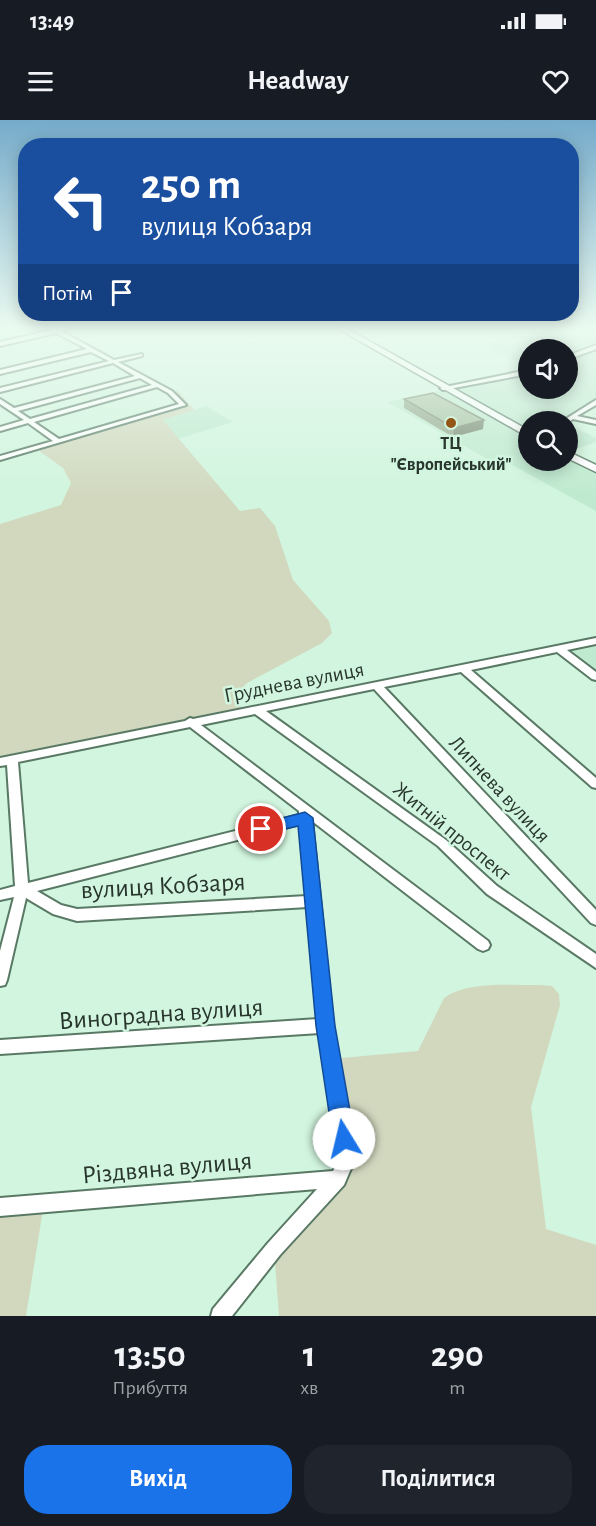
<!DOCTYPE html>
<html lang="uk">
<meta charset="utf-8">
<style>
:root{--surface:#171b24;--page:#20242c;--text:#f1f3f6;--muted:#9ea1a6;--accent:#1a73e8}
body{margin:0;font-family:"Alegreya Sans",sans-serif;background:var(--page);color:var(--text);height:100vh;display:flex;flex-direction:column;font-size:22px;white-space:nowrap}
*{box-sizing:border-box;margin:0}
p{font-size:20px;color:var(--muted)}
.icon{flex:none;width:33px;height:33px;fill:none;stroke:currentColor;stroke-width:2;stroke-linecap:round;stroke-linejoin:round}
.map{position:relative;height:1196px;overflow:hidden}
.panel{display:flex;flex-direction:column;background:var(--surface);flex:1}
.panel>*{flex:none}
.top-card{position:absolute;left:18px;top:18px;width:561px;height:183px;border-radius:24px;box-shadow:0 3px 15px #0003;background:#1a4fa0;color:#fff;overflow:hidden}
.fabs{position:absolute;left:518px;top:219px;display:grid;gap:12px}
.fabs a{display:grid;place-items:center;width:60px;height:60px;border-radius:50%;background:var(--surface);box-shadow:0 3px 15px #0003;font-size:30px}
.pin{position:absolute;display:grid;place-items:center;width:51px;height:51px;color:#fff;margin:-26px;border:3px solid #fff;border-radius:50%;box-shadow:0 2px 6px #0007}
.me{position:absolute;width:66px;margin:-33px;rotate:351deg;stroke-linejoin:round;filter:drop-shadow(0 0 4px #0008)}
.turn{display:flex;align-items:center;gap:21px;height:126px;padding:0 24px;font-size:27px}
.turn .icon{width:78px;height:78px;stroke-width:2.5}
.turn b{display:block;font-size:42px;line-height:51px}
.then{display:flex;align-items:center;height:57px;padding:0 24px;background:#0003;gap:12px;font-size:22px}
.eta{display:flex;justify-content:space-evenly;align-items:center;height:102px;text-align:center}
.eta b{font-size:36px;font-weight:700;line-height:42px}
.cta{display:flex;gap:12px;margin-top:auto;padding:12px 24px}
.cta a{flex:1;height:69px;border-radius:24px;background:var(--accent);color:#fff;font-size:24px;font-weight:700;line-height:69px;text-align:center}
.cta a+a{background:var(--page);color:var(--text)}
.status{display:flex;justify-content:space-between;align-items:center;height:42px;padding:0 30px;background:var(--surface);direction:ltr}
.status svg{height:16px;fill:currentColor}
header{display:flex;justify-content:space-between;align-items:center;height:78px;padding:0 24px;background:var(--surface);font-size:27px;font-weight:700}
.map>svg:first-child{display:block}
.built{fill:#bfeacf}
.green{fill:#d1d8be}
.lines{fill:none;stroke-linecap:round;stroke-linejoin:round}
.minor-casing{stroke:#597965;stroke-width:4}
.highway-casing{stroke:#597965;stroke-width:3}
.minor{fill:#fff;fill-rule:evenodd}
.highway{fill:#fff;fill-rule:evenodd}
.wall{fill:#8ea387}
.shaded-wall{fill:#74856e}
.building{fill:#a5be9d;stroke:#74856e;stroke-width:1.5}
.route{fill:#1a73e8;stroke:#114b97;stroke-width:1.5}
.poi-dot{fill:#935618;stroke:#d1f5de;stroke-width:2}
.labels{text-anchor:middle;stroke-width:5;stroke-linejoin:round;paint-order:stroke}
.far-poi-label{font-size:18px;font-weight:bold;fill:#28362d;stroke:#d1f5de}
.street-label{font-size:21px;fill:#28362d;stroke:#d1f5de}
.near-street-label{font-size:26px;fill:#28362d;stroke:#d1f5de}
</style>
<div class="status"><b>13:49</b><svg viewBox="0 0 49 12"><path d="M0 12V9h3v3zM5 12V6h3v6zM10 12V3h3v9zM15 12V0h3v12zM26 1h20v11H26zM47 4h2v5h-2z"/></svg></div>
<header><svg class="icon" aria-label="menu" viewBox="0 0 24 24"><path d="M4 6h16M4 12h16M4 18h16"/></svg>Headway<svg class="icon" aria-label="heart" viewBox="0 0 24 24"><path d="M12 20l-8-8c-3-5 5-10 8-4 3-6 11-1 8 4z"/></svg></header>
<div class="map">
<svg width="596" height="1196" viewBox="0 0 596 1196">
<rect width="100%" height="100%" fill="#d1f5de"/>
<g class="built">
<path d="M527,208h31l38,12v4l-29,12v-6h-39v15l-39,-16 8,-3 -9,-3 37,-12z"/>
<path d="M596,227v55l-32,19 -36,1v38h39v-6l29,15v42l-96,-53 -11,2 -102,-58 141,-30v16h39v-30z"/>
<path d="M206,286l27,16 -56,17 -14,-19z"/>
<path d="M567,304l29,14v4l-29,10z"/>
<path d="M596,521v36l-36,-28z"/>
</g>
<g class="green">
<path d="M177,270l17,20 -31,10 77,91 20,-3 15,18 18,54 36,41 3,12 -10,10 -75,40 -5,5 -2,24 -240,50v-238l61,-19 10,-22 -8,-15 -28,-20 147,-42 -12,-14z"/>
<path d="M541,865l11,1 7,8 1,11 -29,102 15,122 50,16v71h-317l-5,-67 71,-78 -14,-112 87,-8 26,-53c26,-18 67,-12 97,-13z"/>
<path d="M44,1083l-18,113h-26v-109z"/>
</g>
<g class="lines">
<g class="minor-casing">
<g id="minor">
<path d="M49,208h22l-10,3 53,29 28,-6v2l-24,6 54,29 14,14 -186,55v-4l53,-15 -25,-18 -28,8v-4l24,-7 -24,-16v-5l14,9 121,-32 -22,-13 -113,29v-4l109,-27 -18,-9 -91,22v-4l87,-21 -31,-16 -56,13v-4l52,-12zM140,258l12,7 -122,34 -12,-8zM157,267l11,6 11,11 -120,35 -25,-17z"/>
<path d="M596,225v4l-29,11v-4z"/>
<path d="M528,250v4l-85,16 -3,-2z"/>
<path d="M596,280v5l-19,11 19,4v4l-23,-5 -6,4v-1h-6z"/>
<path d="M596,518v6l-29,6 29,22v8l-4,-1 -35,-27 -86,18 125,108v10l-4,-1 -131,-115 -77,15 212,223v15l-5,-2 -217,-234 -108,22 180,129 51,46 99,68v14l-109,-74 -49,-48 -183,-132 -54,11 287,216 2,4 -2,4 -5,2 -5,-2 -166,-128 21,205 22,133 -11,26 -64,70 -48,61h-21l2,-7 55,-66 49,-54 -317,27v-18l333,-27 6,-12 -19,-126 -320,21v-14l318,-21 -10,-112 -231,14 -24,-7 -27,-16 -19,82 -2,5 -5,1v-35l14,-54 -14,3v-10l15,-4 -8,-121 -7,1v-8l185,-37 5,-3 3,1zM190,607l109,84v4l-271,68 -10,-121zM300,704l7,72 -230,13 -16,-4 -24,-14z"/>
</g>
</g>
<g class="highway-casing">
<g id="highway">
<path d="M337,208h9l182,102v7z"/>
<path d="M567,331l29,14v7l-29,-14z"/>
</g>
</g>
<use href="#minor" class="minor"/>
<use href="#highway" class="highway"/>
</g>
<path class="wall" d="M404,279l79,30 -30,8 -49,-29z"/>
<path class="shaded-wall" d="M484,300l-1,9 -30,8 1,-9z"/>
<path class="building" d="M433,273l51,27 -30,8 -50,-29z"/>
<linearGradient id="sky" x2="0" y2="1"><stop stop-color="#75abca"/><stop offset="0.55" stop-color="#eafaf0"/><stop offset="1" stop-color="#eafaf0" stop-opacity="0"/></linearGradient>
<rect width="596" height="376" fill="url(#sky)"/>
<path class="route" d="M305,692l8,6 22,208 20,113 -3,8 -8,3 -8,-3 -3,-8 -17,-113 -18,-200 -37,9 -8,-6 3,-4z"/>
<circle class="poi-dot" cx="451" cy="303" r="6"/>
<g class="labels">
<g class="far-poi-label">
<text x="451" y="329">ТЦ<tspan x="451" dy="21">"Європейський"</tspan></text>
</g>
<g class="street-label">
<text transform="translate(294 562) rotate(-11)" y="7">Груднева вулиця</text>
<text transform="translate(500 669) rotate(47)" y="7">Липнева вулиця</text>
<text transform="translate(452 711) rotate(39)" y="7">Житній проспект</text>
</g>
<g class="near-street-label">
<text transform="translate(163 765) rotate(-3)" y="9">вулиця Кобзаря</text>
<text transform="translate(161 893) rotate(-4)" y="9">Виноградна вулиця</text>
<text transform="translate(167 1047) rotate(-5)" y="9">Різдвяна вулиця</text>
</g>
</g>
</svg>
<div class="fabs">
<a><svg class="icon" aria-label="sound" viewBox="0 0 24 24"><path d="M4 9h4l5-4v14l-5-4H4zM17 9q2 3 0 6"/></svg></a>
<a><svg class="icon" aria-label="search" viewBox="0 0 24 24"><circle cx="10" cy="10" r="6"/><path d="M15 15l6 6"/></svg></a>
</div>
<div class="pin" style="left:261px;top:709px;background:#d93025"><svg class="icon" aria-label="arrive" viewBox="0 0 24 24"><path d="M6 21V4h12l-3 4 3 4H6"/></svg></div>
<svg class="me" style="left:344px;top:1019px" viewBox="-20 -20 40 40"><circle r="19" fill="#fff"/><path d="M0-13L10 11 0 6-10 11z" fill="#1a73e8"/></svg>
<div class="top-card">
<div class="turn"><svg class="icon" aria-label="left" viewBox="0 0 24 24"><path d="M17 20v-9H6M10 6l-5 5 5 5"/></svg><div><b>250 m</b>вулиця Кобзаря</div></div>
<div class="then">Потім<svg class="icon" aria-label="arrive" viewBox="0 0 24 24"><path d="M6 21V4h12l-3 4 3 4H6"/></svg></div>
</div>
</div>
<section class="panel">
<div class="eta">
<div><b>13:50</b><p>Прибуття</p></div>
<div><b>1</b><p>хв</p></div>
<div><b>290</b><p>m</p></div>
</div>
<div class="cta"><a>Вихід</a><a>Поділитися</a></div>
</section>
